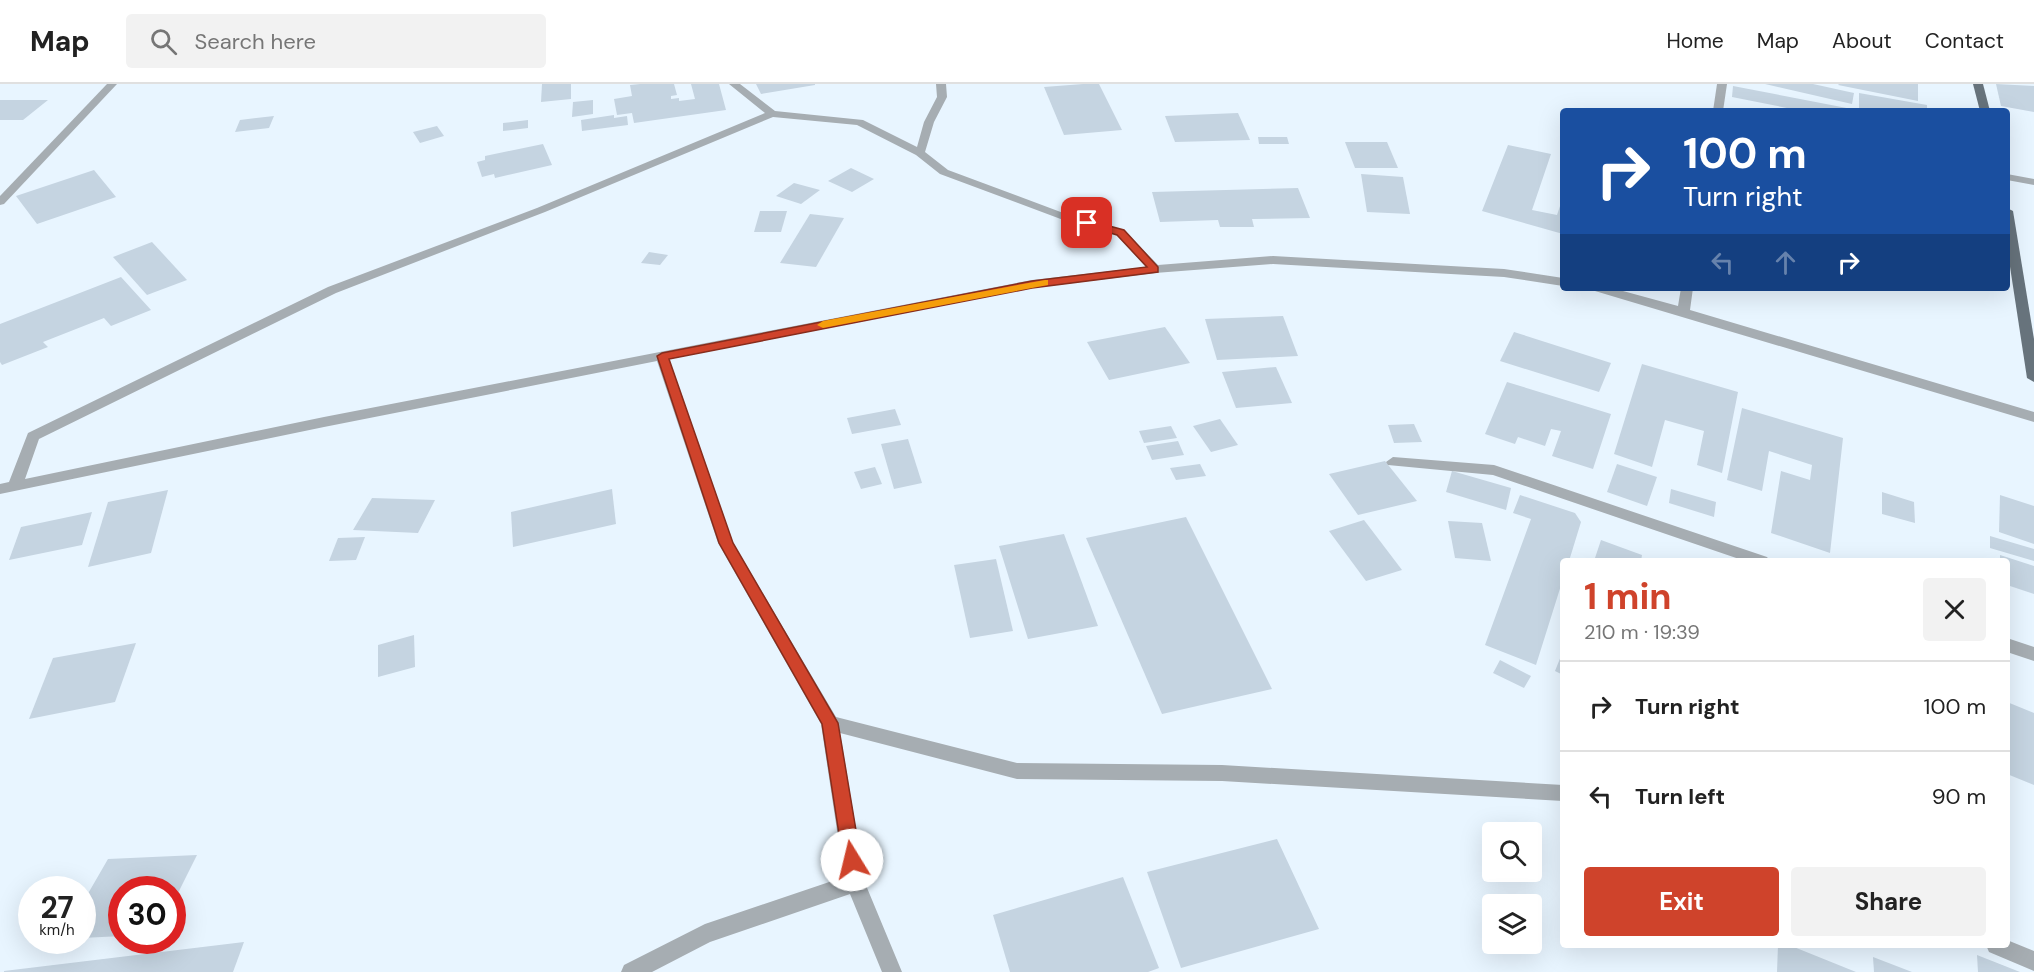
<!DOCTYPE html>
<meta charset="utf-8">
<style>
:root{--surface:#fff;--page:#f2f2f2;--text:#222;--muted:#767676;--line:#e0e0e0;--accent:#cf432b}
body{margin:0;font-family:"DM Sans",sans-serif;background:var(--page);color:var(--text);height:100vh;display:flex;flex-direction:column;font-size:22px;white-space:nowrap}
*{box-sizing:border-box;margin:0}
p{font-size:20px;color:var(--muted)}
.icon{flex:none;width:33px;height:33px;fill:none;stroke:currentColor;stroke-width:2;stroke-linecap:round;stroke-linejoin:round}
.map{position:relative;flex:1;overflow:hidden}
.drawer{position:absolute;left:1560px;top:474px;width:450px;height:390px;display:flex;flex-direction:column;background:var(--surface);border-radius:6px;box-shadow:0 6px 24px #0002}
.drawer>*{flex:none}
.banner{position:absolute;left:1560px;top:24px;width:450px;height:183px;border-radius:6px;box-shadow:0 6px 24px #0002;background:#1a4fa0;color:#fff;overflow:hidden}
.buttons{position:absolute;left:1482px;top:738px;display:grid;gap:12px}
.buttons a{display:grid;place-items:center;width:60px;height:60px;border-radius:6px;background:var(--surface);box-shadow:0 6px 24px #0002;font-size:30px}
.speed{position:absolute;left:18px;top:792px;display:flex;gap:12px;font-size:30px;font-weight:700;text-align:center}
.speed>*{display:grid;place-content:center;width:78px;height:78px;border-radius:50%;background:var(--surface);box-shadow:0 6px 24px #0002;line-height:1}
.speed small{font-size:15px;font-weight:400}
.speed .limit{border:9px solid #d22;background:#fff;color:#111}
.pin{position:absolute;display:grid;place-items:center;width:51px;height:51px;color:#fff;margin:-26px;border-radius:12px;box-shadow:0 3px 9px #0006}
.me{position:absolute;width:66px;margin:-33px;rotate:351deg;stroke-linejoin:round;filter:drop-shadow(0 0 4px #0008)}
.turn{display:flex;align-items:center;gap:21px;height:126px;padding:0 24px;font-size:27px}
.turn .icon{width:78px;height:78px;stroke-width:2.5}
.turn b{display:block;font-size:42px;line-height:51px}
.lanes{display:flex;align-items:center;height:57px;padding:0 24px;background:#0003;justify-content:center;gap:30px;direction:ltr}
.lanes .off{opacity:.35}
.round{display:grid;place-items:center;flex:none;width:63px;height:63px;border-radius:6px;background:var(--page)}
.headline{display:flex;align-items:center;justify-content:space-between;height:102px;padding:0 24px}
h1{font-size:36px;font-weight:700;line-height:45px;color:var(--accent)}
.primary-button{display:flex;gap:12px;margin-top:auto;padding:12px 24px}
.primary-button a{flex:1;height:69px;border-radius:6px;background:var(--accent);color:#fff;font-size:24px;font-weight:700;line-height:69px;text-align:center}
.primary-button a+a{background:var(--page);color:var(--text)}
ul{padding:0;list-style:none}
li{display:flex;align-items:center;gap:18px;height:90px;padding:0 24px;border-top:2px solid var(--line)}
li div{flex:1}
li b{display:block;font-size:22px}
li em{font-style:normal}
header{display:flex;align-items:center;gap:36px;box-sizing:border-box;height:84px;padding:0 30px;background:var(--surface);border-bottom:2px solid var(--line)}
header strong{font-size:28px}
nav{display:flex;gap:33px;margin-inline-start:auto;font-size:21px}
.search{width:420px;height:54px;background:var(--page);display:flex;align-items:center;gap:15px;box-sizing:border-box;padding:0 21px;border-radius:6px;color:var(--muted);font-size:22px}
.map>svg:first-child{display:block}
.building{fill:#c5d4e1}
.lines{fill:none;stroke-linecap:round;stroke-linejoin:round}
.minor{fill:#a6adb2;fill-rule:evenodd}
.major{fill:#67737c;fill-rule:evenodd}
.route{fill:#cf432b;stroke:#872c1c;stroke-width:1.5}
.slow{fill:#f59e0b}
</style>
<header>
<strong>Map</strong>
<div class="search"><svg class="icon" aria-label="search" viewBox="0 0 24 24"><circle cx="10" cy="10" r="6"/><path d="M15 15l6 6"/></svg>Search here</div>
<nav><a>Home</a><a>Map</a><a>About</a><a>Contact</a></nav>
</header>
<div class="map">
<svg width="2034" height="888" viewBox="0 0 2034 888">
<rect width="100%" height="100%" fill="#e8f5ff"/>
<g class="building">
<path d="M542,0h29v15l-30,3z"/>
<path d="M640,0h34l3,11 -6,1v3l8,-1v3l16,-2 -4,-15h28l7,26 -92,13 -2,-10 -15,2 -3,-16 18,-3 -2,-11z"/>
<path d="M756,0h59v1l-54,9z"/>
<path d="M1083,0h16l23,46 -58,5 -20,-48z"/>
<path d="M1765,0h48l41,9 -2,11z"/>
<path d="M1839,0h79v17l-80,-16z"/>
<path d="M1996,0l38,2v26l-33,-6z"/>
<path d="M1733,2l124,24v1h-55l-70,-14z"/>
<path d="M1859,9l68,12v6h-68z"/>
<path d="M0,16h48l-25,20h-23z"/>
<path d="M593,16v14l-21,3 1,-15z"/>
<path d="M1238,29l12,27 -75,2 -10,-26z"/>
<path d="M614,31v3l13,-2 1,9 -46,6 -1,-11z"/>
<path d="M274,32l-5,12 -34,4 5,-12z"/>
<path d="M528,36v8l-25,3v-8z"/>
<path d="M437,42l7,10 -24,7 -7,-11z"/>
<path d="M1258,53h29l2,7h-30z"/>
<path d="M1345,58h42l11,26h-43z"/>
<path d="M543,60l9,21 -57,13 -1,-4 -12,3 -5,-15 8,-2v-4z"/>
<path d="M1508,61l43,9 -19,56 25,5 6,-18v37l-81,-23z"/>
<path d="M851,84l23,11 -22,13 -24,-11z"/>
<path d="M94,86l22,27 -79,27 -21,-28z"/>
<path d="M1361,90l42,3 7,37 -43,-2z"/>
<path d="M794,99l26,7 -19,14 -25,-8z"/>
<path d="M1298,104l12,30 -58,1 2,8h-34l-2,-7 -58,2 -8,-30z"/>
<path d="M760,127h27l-6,21h-27z"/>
<path d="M810,130l34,4 -28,49 -36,-4z"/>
<path d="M152,158l35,38 -40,15 -34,-38z"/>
<path d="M649,168l19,3 -8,10 -19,-2z"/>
<path d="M121,193l30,33 -40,16 -7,-8 -61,24 5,5 -46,18 -2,-3v-38z"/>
<path d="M1283,232l15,40 -81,4 -12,-41z"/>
<path d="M1165,243l25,36 -81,17 -22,-38z"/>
<path d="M1514,248l97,31 -12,29 -99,-31z"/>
<path d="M1642,280l96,28 -16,81 -25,-8 7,-34 -39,-11 -13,47 -38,-13z"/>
<path d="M1276,283l16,36 -56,5 -14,-36z"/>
<path d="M1507,298l104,32 -18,55 -41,-13 9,-25 -10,-2 -6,17 -27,-9 -3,7 -30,-10z"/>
<path d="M1742,324l101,30 -13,115 -59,-20 10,-62 29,9 2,-15 -43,-14 -7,40 -35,-11z"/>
<path d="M895,325l6,16 -49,9 -5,-16z"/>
<path d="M1220,335l18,26 -27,7 -18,-26z"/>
<path d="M1414,340l8,18 -28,1 -6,-18z"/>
<path d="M1171,342l6,12 -33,5 -5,-12z"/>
<path d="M908,355l14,44 -28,6 -13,-45z"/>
<path d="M1178,357l6,14 -32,5 -6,-14z"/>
<path d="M1385,377l32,40 -59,14 -29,-41z"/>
<path d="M1200,380l6,12 -30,4 -6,-12z"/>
<path d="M1617,380l40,13 -10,29 -40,-14z"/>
<path d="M875,383l7,17 -21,5 -7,-17z"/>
<path d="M1452,387l59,17 -5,22 -60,-18z"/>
<path d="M612,405l4,35 -103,23 -2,-35z"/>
<path d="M1671,405l45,13 -2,15 -45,-14z"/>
<path d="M168,406l-17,63 -63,14 20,-65z"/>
<path d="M1882,408l32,10 1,21 -33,-9z"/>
<path d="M1520,411l55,18 6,9 -12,39h-6v18l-27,86 -51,-20 46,-126 -18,-6z"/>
<path d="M2000,411l34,11v38l-35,-12z"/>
<path d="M372,414l63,2 -17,33 -65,-3z"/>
<path d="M92,428l-10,33 -73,15 12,-33z"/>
<path d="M1186,433l86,172 -110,25 -76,-176z"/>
<path d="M1364,436l38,50 -36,11 -37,-50z"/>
<path d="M1448,437l34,2 9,38 -36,-3z"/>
<path d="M1064,450l34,92 -70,13 -29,-93z"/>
<path d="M1990,452l44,13v12l-44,-13z"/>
<path d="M365,453l-9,23 -27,1 9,-23z"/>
<path d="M1601,456l41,15 -1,6h-47z"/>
<path d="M2000,471l34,11v28l-27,-9v-24h-7z"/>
<path d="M996,475l17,72 -43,7 -16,-73z"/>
<path d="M414,551l1,32 -37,10v-32z"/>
<path d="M136,559l-21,59 -86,17 24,-61z"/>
<path d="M1563,567v24l-8,-4z"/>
<path d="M1500,576l31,16 -7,12 -31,-15z"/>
<path d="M2007,618l27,11v72l-27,-11z"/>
<path d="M1277,755l42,90 -138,39 -34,-96z"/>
<path d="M197,771l-25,50v-15h-50v46l-40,2v-34l26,-45z"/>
<path d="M1123,793l36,91 -11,4h-138l-17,-57z"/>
<path d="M244,858l-11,30h-229v-1z"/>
<path d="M1778,861h11l67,27h-79z"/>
<path d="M1977,871l43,17h-42z"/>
<path d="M1873,873l39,15h-38z"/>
</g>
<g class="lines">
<g class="minor">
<path d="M107,0h10l-113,120 -4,1v-9z"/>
<path d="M729,0h11l35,27 88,9 54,27 7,-25 13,-25 -1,-13h10l1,13 -13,25 -9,30 23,18 126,47 50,13 34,35 115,-9 231,13 59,9v8l-59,-9 -231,-13 -118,9 -123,15 -363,71 64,184 103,174 181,46 205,2 341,20v16l-341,-20 -205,-2 -177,-46 25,150 37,89h-20l-32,-78 -140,48 -58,30h-31l3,-7 81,-41 139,-47 -23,-153 -103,-181 -61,-182 -333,66 -324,67v-10l9,-2 19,-49 300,-146 209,-79 228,-95zM773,33l84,8 59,30 24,19 126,47 50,13 30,33 -114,13 -708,137 -299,62 14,-40 297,-146 209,-81z"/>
<path d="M1717,0h10l-4,27h-10z"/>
<path d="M2007,90l27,5v6l-27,-5z"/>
<path d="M1593,204h19l66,18 3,-18h12l-3,22 344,102v10l-439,-131z"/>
<path d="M1393,373l101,8 273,92 3,4h-25l-252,-86 -105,-10 -2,-3z"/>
<path d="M2007,554l27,9v14l-27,-9z"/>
<path d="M2007,856l27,11v20l-45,-19 -3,-7h21z"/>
</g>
<g class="major">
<path d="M1973,0h10l7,27h-10z"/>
<path d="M2007,124l6,3 21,128v43l-7,-4 -20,-131z"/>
</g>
</g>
<path class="route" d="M1087,136l37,10 34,37v5l-126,16 -363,71 64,184 105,180 23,137 -3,5 -6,3 -6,-3 -3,-5 -21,-136 -103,-181 -62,-187 5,-3 370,-72 115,-14 -30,-32 -34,-10v-4z"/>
<path class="slow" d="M1045,196h3v5l-225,43 -6,-3 6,-4z"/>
</svg>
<div class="buttons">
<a><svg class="icon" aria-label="search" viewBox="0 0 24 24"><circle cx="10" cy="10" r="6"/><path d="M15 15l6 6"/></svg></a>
<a><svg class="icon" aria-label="layers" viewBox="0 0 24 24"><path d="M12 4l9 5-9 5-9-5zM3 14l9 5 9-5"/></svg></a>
</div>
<div class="speed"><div>27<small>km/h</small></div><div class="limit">30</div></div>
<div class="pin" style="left:1087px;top:139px;background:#d93025"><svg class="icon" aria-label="arrive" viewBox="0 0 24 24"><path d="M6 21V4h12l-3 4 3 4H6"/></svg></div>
<svg class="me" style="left:852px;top:776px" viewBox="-20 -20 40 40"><circle r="19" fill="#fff"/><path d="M0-13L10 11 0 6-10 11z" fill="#cf432b"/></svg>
<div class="banner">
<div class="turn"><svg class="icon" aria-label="right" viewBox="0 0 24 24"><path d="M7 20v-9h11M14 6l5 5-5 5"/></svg><div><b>100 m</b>Turn right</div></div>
<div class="lanes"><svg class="icon off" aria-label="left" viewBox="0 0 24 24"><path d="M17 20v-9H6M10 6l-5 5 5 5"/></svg><svg class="icon off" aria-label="ahead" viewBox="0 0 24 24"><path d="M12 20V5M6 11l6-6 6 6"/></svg><svg class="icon" aria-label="right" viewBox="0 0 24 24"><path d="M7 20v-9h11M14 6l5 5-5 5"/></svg></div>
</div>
<section class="drawer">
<div class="headline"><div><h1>1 min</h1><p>210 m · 19:39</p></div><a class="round"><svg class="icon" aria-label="close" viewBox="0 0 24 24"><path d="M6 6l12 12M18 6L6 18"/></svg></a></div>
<ul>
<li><svg class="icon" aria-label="right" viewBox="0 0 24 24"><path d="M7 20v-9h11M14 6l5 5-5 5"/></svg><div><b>Turn right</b></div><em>100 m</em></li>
<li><svg class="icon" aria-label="left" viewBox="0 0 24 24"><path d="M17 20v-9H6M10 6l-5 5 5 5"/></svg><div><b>Turn left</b></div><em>90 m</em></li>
</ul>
<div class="primary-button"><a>Exit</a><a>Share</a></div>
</section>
</div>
